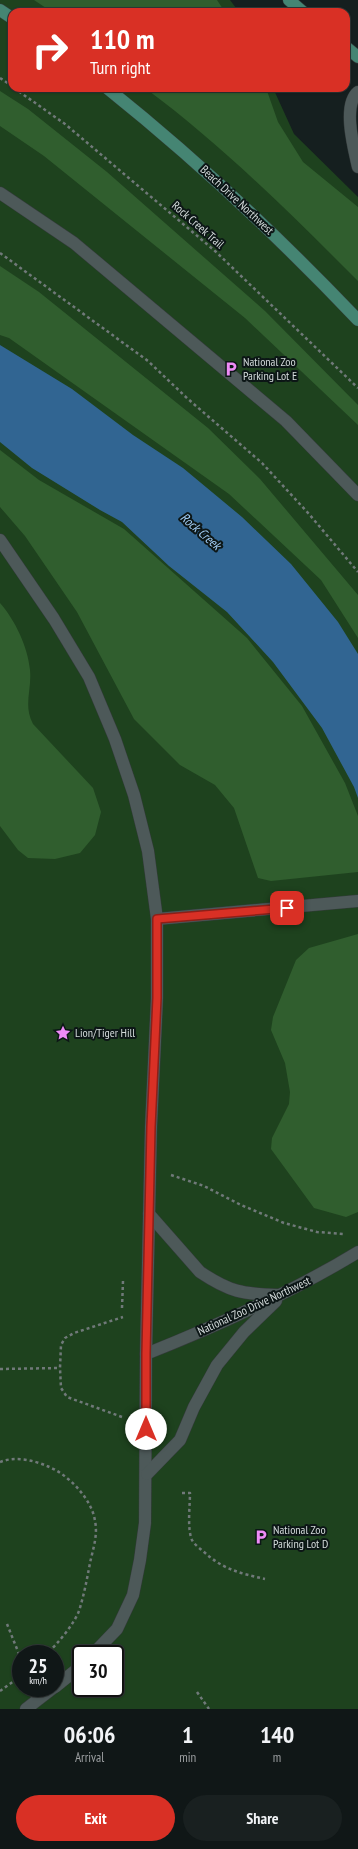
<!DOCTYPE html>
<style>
:root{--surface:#101717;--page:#192020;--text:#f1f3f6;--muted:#9c9fa1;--line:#303636;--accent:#d93025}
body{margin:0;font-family:"PT Sans Narrow",sans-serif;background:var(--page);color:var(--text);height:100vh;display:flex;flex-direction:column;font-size:15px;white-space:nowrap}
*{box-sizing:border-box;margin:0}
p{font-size:13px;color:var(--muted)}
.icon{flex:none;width:22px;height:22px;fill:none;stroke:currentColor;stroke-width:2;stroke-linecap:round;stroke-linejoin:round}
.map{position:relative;height:1709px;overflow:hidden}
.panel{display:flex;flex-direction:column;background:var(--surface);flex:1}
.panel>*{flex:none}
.banner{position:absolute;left:8px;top:8px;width:342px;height:84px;border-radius:12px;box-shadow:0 1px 3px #0004,0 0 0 1px var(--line);background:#d93025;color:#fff;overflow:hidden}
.speed{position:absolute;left:12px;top:1645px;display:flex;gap:8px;font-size:20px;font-weight:700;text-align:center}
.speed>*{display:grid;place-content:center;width:52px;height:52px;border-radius:50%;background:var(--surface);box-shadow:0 1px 3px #0004,0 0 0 1px var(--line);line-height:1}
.speed small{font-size:10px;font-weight:400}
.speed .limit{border:2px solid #111;border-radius:6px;background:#fff;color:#111}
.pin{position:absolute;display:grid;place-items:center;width:34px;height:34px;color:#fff;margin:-17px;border-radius:8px;box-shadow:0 2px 6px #0006}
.me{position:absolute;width:44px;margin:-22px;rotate:0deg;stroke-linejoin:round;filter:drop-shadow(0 0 3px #0008)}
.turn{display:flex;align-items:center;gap:14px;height:84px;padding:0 16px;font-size:18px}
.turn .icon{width:52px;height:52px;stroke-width:2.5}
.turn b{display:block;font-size:28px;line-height:34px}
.eta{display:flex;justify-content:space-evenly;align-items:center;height:68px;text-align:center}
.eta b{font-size:24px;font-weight:600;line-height:28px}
.button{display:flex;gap:8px;margin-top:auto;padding:8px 16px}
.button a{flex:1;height:46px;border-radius:24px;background:var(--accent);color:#fff;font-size:16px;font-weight:600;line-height:46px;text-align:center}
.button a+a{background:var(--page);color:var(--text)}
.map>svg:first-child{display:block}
.green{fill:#1e421e;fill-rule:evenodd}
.forest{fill:#305e2e}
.water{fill:#316592}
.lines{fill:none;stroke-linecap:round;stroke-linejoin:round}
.minor-casing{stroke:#343b3b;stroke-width:13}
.major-casing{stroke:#343b3b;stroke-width:13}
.path{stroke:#707979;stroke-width:2.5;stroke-dasharray:3 3;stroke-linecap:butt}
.minor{stroke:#4d5959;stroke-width:12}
.major{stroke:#458573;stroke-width:12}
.route-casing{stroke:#8d1f18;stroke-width:10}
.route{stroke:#d93025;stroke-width:7}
.labels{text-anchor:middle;stroke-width:4;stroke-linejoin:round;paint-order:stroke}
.street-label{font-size:12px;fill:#d3dada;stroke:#0c1616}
.poi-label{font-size:12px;fill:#d3dada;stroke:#0c1616;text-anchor:start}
.water-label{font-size:13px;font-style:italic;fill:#a1ccf4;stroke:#0c1616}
</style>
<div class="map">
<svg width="358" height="1709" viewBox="0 0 358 1709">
<rect width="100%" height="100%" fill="#151f1f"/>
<path class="green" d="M0,0h230l9,12h-227v76h261l21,46 64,63v1512h-358zM21,1654h34v34h-34zM81,1654h34v34h-34z"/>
<g class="forest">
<path d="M34,0h183l8,12h-173z"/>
<path d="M145,88h121l12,34 25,40 55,45v74c-68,-68 -136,-136 -213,-193z"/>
<path d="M0,91l28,18 79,63 158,139 93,94v20l-113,-107 -201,-162 -44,-30z"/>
<path d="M0,266l39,26 169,136 52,51 98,116v43l-37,-58 -92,-86 -220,-156 -9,-3z"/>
<path d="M0,450l39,30 85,49 123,109 55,68 43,77 13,33v56l-87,9 -13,-3 -24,-70 -19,-23 -35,-20 -46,-46 -57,-107 -52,-76 -25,-29z"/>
<path d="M0,603c15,17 28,44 30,67 2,20 -7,35 3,54l60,64 8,24 -6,23 -15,18 -25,6 -27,-1 -10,-8 -18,-24z"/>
<path d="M358,934v278l-12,5 -32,-9 -43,-59 1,-11 17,-34 1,-12 -5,-29 -14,-33 2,-13 23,-57 13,-12z"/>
</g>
<path class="water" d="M0,345l72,44 61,46 50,33 59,49 49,47 47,58 20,32v144l-4,-11 -32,-59 -49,-66 -46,-50 -58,-46 -47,-44 -22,-12 -68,-42 -32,-26z"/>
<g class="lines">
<g class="minor-casing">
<g id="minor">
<path d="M358,92c-16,13 -4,57 0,75"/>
<path d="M0,193l74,50 212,178 72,74"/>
<path d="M0,540l54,79 35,58 26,62 19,56 14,56 9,68v79l-6,129 -5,227 -1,169 -5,37 -7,35 -16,34 -24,25"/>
<path d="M157,919l201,-18"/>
<path d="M149,1214l51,58c30,20 42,22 78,23"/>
<path d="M146,1354c73,-29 145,-61 212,-102"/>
<path d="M147,1474l33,-34 14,-33 23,-42 27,-33 32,-31"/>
<path d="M55,1687l26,-21"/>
<path d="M26,1709l27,-21"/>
</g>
</g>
<g class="major-casing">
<g id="major">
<path d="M289,0l14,12"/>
<path d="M0,10l12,8"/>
<path d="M346,47l12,10"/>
<path d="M107,88c90,72 172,149 251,232"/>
</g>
</g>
<g class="path">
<path d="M0,78l12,8"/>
<path d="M14,88l51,36 150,127 143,137"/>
<path d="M0,253l148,108 40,38 74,64 47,51 49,58"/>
<path d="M171,1175l33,11 37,19 43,18 33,9 26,2"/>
<path d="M122,1308l1,-27"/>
<path d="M0,1369l60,-1"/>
<path d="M122,1417l-55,-20 -6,-9 -1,-20 1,-23 4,-7 9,-5 49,-16"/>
<path d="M0,1462c15,-6 33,-2 47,4 21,8 45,33 48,55 3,14 -2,28 -5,42 -3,16 -6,32 -11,48 -5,13 -22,34 -33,43"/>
<path d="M182,1493h8c0,12 -3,36 2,47 2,4 7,8 11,11 19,18 36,22 62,28"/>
<path d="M7,1624l14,35"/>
<path d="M0,1691l21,-15"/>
<path d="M197,1692l12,17"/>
</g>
<use href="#minor" class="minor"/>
<use href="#major" class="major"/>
</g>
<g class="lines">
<g class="route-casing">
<path id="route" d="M146,1429v-75l5,-227 6,-129v-79l130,-11"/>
</g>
<use href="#route" class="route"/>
</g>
<defs>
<g id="parking-bare" transform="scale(1.2)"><path d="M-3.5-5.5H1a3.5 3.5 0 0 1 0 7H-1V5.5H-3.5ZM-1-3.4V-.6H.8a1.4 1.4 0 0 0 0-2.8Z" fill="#ee8bf7" stroke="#0c1616" stroke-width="2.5" paint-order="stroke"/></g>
<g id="sight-bare" transform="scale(1.2)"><path d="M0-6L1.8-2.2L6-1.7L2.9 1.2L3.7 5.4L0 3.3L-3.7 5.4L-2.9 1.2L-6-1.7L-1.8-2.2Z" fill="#ee8bf7" stroke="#0c1616" stroke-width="2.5" paint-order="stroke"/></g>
</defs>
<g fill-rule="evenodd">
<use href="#parking-bare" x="231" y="369"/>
<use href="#sight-bare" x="63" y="1033"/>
<use href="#parking-bare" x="261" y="1537"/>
</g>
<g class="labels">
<g class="street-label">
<text transform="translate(237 200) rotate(43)" y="4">Beach Drive Northwest</text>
<text transform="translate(198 225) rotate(41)" y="4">Rock Creek Trail</text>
<text transform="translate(254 1306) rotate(-25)" y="4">National Zoo Drive Northwest</text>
</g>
<g class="poi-label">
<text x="243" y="366">National Zoo<tspan x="243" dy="14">Parking Lot E</tspan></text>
<text x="75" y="1037">Lion/Tiger Hill</text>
<text x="273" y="1534">National Zoo<tspan x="273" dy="14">Parking Lot D</tspan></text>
</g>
<g class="water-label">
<text transform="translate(201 531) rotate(41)" y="5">Rock Creek</text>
</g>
</g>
</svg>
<div class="speed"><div>25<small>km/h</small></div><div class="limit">30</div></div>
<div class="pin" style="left:287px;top:908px;background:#d93025"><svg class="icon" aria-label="arrive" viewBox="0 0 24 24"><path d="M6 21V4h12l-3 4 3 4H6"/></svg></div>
<svg class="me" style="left:146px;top:1429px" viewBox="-20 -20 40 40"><circle r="19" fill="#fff"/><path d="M0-13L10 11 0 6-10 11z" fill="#d93025"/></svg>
<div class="banner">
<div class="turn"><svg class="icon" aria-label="right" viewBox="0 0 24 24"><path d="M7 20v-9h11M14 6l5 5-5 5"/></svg><div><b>110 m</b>Turn right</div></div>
</div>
</div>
<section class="panel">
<div class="eta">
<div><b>06:06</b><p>Arrival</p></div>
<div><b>1</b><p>min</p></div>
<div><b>140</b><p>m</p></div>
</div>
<div class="button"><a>Exit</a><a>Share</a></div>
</section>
